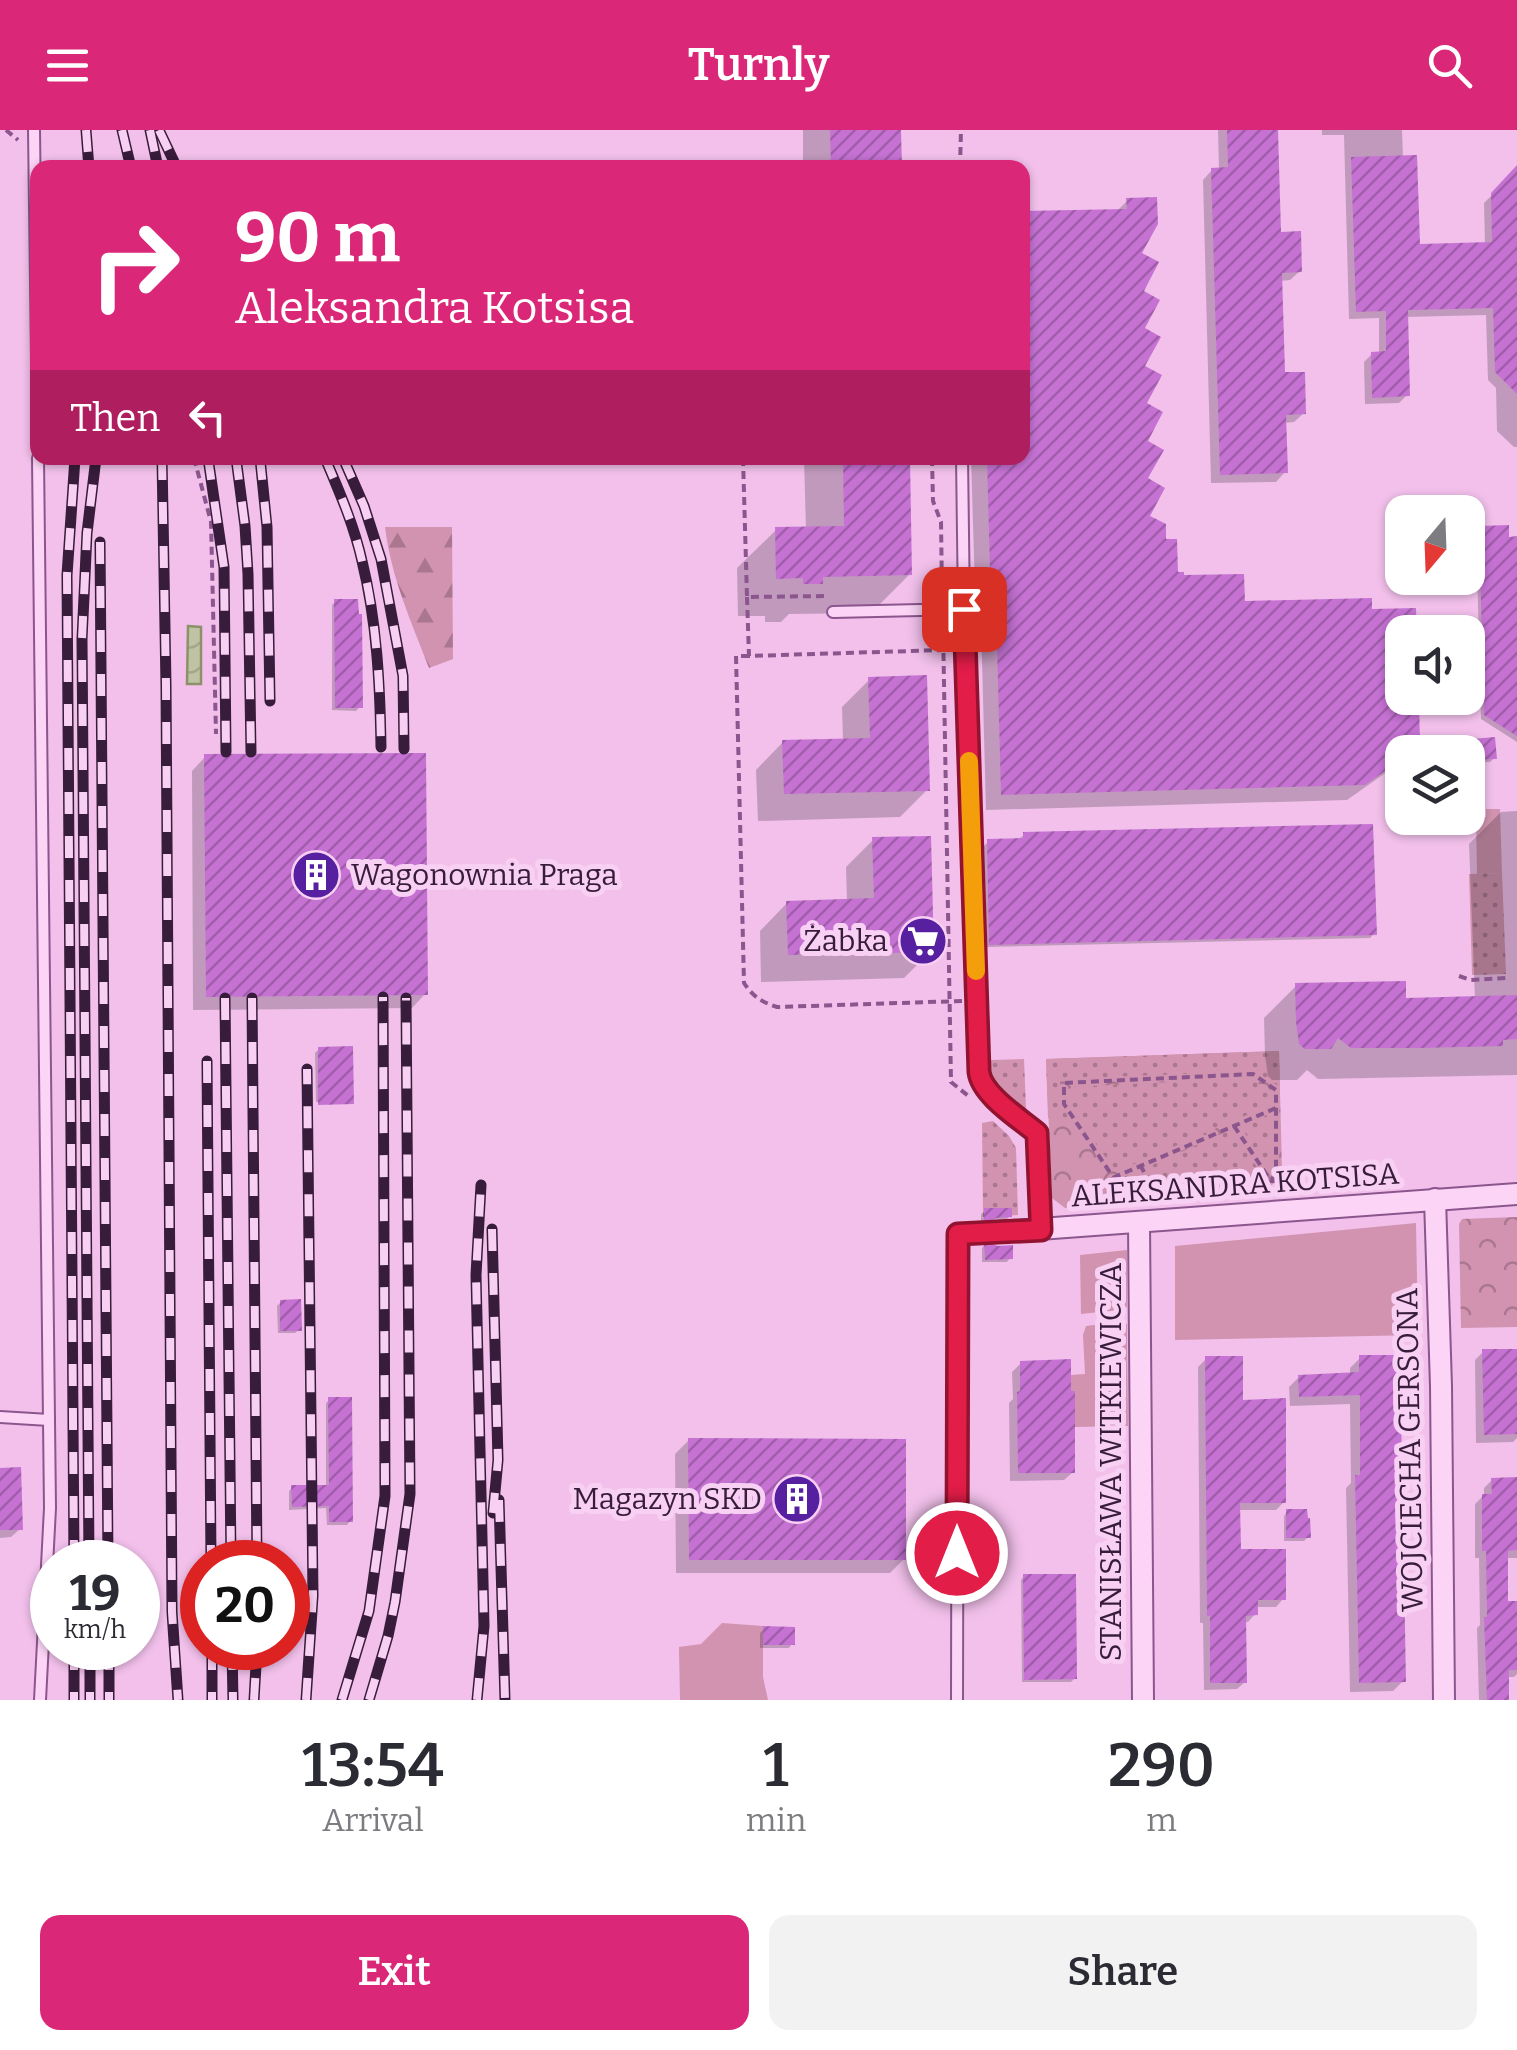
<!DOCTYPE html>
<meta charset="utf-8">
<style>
:root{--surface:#fff;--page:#f2f2f3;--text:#2b2b33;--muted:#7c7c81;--accent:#db2777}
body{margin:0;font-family:Bitter,serif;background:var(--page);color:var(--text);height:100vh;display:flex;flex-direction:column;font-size:38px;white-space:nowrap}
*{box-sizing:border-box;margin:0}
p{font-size:32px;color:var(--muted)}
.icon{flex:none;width:55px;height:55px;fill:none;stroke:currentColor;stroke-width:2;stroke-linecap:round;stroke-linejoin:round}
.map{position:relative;height:1570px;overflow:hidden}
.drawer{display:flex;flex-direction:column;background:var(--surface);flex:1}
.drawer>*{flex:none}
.banner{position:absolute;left:30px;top:30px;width:1000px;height:305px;border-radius:20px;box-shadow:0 2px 8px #0004;background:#db2777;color:#fff;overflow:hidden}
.needle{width:65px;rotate:199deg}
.controls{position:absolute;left:1385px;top:365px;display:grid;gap:20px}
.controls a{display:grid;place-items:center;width:100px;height:100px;border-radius:20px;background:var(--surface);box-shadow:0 2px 8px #0004;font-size:50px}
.speed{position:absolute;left:30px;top:1410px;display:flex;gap:20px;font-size:50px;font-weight:700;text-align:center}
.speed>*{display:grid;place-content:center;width:130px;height:130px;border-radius:50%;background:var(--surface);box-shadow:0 2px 8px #0004;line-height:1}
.speed small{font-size:25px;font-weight:400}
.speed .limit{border:15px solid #d22;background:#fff;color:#111}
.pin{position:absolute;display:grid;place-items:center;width:85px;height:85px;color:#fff;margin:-42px;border-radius:20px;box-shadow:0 5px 15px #0006}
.me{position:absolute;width:110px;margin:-55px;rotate:0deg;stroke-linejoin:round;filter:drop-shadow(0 0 8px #0008)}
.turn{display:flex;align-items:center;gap:35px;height:210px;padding:0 40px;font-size:45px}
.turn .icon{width:130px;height:130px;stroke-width:2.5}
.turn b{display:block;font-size:70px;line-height:85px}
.then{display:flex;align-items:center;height:95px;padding:0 40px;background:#0003;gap:20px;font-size:38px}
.eta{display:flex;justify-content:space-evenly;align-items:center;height:170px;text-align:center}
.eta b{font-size:60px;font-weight:600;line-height:70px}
.primary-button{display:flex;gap:20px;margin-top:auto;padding:20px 40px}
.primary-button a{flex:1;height:115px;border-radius:20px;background:var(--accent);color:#fff;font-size:40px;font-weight:600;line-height:115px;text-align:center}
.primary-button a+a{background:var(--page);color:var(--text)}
header{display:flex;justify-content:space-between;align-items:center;height:130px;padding:0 40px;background:var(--accent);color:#fff;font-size:45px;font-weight:600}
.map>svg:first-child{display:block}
.grass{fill:#d193af}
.forest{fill:url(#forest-firs)}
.park{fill:url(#park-crowns)}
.garden{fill:url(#garden-dots)}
.water{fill:url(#water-waves);stroke:#8b9269;stroke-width:2.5}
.shadow{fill:#0003}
.building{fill:url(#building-hatch)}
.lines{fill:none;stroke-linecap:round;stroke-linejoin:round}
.service-casing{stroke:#8b568d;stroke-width:14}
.minor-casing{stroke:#8b568d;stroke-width:24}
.path{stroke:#8b568d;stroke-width:4;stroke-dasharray:8 5;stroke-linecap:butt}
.service{stroke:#fcd4f6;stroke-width:10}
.minor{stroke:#fcd4f6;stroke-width:20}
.rail-casing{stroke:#381c3b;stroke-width:11}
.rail{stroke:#f8d0f3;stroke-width:8;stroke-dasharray:22;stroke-linecap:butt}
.route-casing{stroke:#92132f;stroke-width:25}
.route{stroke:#e11d48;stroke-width:18}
.slow{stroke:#f59e0b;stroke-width:18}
.labels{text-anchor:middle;stroke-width:10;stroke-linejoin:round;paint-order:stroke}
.poi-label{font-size:30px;fill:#381c3b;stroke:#f8d0f3;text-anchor:end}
.street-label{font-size:30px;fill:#381c3b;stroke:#f8d0f3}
</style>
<header><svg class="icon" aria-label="menu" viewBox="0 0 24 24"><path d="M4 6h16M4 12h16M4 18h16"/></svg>Turnly<svg class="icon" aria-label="search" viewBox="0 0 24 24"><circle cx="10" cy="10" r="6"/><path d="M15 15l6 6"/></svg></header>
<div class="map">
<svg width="1517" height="1570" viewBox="0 0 1517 1570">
<defs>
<pattern id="forest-firs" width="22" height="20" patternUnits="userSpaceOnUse" patternTransform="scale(2.5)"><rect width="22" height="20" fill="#d193af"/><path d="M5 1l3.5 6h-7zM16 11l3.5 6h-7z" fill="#ab7790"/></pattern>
<pattern id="park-crowns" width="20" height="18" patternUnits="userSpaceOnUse" patternTransform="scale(2.5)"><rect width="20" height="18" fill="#d193af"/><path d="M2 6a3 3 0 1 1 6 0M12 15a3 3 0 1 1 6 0" fill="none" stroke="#ab7790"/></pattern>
<pattern id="garden-dots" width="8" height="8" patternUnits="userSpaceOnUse" patternTransform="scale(2.5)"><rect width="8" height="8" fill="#d193af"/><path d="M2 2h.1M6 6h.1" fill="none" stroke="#ab7790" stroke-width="1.8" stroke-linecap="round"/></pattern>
<pattern id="water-waves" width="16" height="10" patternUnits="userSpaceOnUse" patternTransform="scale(2.5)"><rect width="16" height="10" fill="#bfc3a3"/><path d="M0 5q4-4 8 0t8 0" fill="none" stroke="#a5a78d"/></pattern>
<pattern id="building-hatch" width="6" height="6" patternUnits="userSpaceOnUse" patternTransform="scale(2.5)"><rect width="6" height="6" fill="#c572d3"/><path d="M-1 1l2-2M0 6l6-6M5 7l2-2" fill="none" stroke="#a15dac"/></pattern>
</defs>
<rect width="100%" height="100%" fill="#f2c0eb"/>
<g class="grass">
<path d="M1486,679h14l2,64 -25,1 -1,-57h10z"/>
<path d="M1416,1093l2,112 -243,5v-94z"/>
<path d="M1127,1120v57l-8,3 -38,4 -1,-59z"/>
<path d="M1119,1192l8,2 1,102 -53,1v-35l-4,-1v-16l14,-1 -2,-39 3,-9z"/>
<path d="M722,1493l41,3v51l5,23h-88l-1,-53 22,-3z"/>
</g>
<path class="forest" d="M385,397h67l1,132 -24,9c-18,-47 -38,-91 -44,-141z"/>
<g class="park">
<path d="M1279,921l3,121c-4,9 -9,13 -17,16l-200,20 -13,-10 -6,-139z"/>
<path d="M1517,1087v110l-56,1 -2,-104 3,-5z"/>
</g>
<g class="garden">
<path d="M1502,743l4,101 -34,1 -3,-101z"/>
<path d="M1279,921l1,36 -26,-16 -194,8v25l9,14h-21l-2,-59z"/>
<path d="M1024,929l2,51 -35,-29v-21z"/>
<path d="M1249,948l21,12v15l-152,66h-3l-47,-68v-13l4,-3z"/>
<path d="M1267,985l5,3v53h-3l-28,-44z"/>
<path d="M993,991l16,15 7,12 2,67 -35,2 -1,-94z"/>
<path d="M1230,1000l32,44 -3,6 -100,7 -10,-18 1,-3z"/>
<path d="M1137,1041l12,16 -2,4 -46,2 -1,-5z"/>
</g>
<path class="water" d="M188,496l13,1v57h-14z"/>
<g class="shadow">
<path d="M803,0h96l1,38h-97z"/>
<path d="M1218,0h58l3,105 21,36 -10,9 -10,1 3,94 21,38 -10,9 -10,1 1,49 -9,10 -65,1 -8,-303 9,-10h7z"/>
<path d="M1322,0h80l1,28 14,89 68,-2 -1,-42 28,-28h5v272h-3l-17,-16 -1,-43 -8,-8 -2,-65 -81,2 2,78 -8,8 -34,1 -1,-42 8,-8h7v-36l-30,1 -5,-184h-22z"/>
<path d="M1128,70l11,54 7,263 18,25 11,33 68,29 127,7 44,-1v22h-12v66h14l2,48 -7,6h-9l-1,10 -54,38 -361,10 -5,-188h-5l-5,-164h51l94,-246z"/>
<path d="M804,328h103l3,116 -39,39 -82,1 -8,8h-16v-6h-27l-1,-48 39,-38 30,-1z"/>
<path d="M1480,399l27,10h10v203l-36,-23 -5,-187z"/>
<path d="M335,472l25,105 -4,4 -24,-1v-105z"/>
<path d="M869,550l58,110 -27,27 -142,4 -2,-51 27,-28 60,-1 -1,-34z"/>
<path d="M1473,611l21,17 -4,4 -20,1 -1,-18z"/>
<path d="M205,627l220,237 -13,14 -219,2 -1,-239z"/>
<path d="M1517,681v264l-199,4 -11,-9 -10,10h-25l-4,-4 -3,-21 -1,-37 32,-32 108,15 71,-2 -6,-155 32,-32z"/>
<path d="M1024,705l350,99 -4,4 -383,9 -3,-101 4,-4 32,-4z"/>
<path d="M873,710l59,110 -28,28 -143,4 -1,-51 27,-28 60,-1 -1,-35z"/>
<path d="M319,919l32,53h-35l-1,-49z"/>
<path d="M985,1081l25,5 -4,4 -16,1 -9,4v-11z"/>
<path d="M985,1114l25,14 -3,4h-25v-14z"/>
<path d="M281,1172l18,28 -4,3h-17l-1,-27z"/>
<path d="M1483,1222h34v86l-4,4 -37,1 -1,-83z"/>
<path d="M1360,1228l43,323 -10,10 -43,1 -4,-204 5,-5 -1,-79 -60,2 -1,-19 10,-10 51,-2v-7z"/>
<path d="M1206,1229l35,43 43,100 -8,8h-38l1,42 44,47 -7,8h-21v7l-7,8h-4l1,60 -8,7 -33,1 -1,-67h-3l-2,-256z"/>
<path d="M1021,1233l52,109 -9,8 -54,1 -1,-78 4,-4 -1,-27z"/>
<path d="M329,1270l21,121 -3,4h-20l-1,-17 -37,2v-19l3,-3h34v-85z"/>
<path d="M689,1310l215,119 -14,14h-214l-1,-119z"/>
<path d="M0,1340l20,59 -9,8 -11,1z"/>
<path d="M1492,1350h25v78h-11v46l11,-1v71l-3,3h-8v23h-27l-2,-72 3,-3 -1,-67h-4v-54l9,-9v-7z"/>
<path d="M1287,1382l21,25 -4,4h-20v-25z"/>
<path d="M288,1444h13v32l-3,4h-10z"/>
<path d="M1024,1446l51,102 -4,4h-49l-1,-102z"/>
<path d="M764,1499l28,15 -3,4h-29v-15z"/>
</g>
<g class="building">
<path d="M830,0h71l1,38h-71z"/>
<path d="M1227,0h51l3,102 20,-1 1,41 -20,1 3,99h20l1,42 -20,1 2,58 -68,2 -9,-307 17,-1z"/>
<path d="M1417,25l3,89 72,-2 -1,-49 26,-28v229l-22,-22 -2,-64 -38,1 -47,1 2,86 -38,2 -1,-46 15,-1v-40l-30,1 -5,-155z"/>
<path d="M1157,67l1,27 -16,29 17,9 -15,29 16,9 -15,28 16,9 -16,29 17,9 -15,28 16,9 -15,29 16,9 -16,28 17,10 -15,28 16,8v15h11l1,33h6v3l60,-1 1,27 127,-3v11l44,-1 1,24h-15v66h17l1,49 -8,5h-10v7l-37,26 -364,10 -5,-188 -5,1 -4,-150h35v-247l105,-2 -1,-11z"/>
<path d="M843,328h67l2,117 -89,2v7h-20v-6l-27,1 -1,-52 69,-1z"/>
<path d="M1509,395v12l8,-1v200l-33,-21 -5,-189z"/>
<path d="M334,469h24l1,15h3l1,94h-28z"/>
<path d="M927,545l3,116 -146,3 -2,-54 88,-2 -2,-61z"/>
<path d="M1495,607l2,22 -24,1 -1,-21z"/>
<path d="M426,623l2,242 -222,2 -2,-243z"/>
<path d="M1373,694l4,111 -388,10 -2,-106 36,-1v-6z"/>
<path d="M931,706l3,116 -146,3 -2,-54 88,-3 -2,-61z"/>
<path d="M1406,851v17l111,-3v44l-14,1v6l-83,2h-69l-13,-10 -7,11h-26l-6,-5 -3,-22 -1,-39z"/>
<path d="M353,916l1,58 -36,1v-58z"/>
<path d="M984,1078h28v9l-16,1 -12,6z"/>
<path d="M984,1111l14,5 15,-1v14l-28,1z"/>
<path d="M301,1169l1,32h-22v-31z"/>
<path d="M1482,1219h35v85l-33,1z"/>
<path d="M1359,1225h41l6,327 -47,1 -4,-208h5v-80l-61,2 -1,-22 61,-3z"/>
<path d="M1205,1226h38v44l43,-2v105h-46l1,46h45v51h-28v15l-12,1 1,67h-37v-67h-3z"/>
<path d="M1071,1229v32h4v82h-57l-1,-81 3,-1v-30z"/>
<path d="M328,1267h24l1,125h-24v-16l-37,1 -1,-22h38z"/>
<path d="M688,1308l218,1v121h-217z"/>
<path d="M21,1337l2,63h-23v-62z"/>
<path d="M1517,1347v73l-9,1v50h9v69h-8v30h-22l-3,-83h3l-1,-66h-4v-57h10l-1,-16z"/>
<path d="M1286,1379h21l1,9h2l1,20h-25z"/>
<path d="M1023,1444h53l1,105 -53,1z"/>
<path d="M763,1496l32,1v18h-32z"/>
</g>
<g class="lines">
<g class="service-casing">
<g id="service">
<path d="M34,0l4,305"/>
<path d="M38,328l12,1050 -10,192"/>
<path d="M964,479l15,463c3,23 40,46 58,61l4,96"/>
<path d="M833,482l131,-3 -2,-151"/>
<path d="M0,1287l49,3"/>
<path d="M957,1570l1,-466 40,-2"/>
</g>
</g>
<g class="minor-casing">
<g id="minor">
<path d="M1435,1069l6,187 3,314"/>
<path d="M1139,1093l4,477"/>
<path d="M998,1102l519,-38"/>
</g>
</g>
<g class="path">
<path d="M6,0l12,10"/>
<path d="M960,38l1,-38"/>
<path d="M194,328l17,64 5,212"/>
<path d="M743,328l4,139 80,-1"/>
<path d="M932,328l1,43 8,21 1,70"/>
<path d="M747,467l2,59 194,-6"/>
<path d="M943,497l8,455 20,16"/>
<path d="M749,526h-13l8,327c9,14 18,19 33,24l185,-6"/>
<path d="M1459,846l12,4 36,-2"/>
<path d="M1234,996l37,55h16"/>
<path d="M1140,1035l17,29"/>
<path d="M1105,1070l159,-16 7,-3 5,-9v-82l-23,-16 -189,9v21l49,73"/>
<path d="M1089,1071v-13l187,-80"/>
</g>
<use href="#service" class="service"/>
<use href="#minor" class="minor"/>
<g class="rail-casing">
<g id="rail">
<path d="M86,0l3,38"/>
<path d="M122,0l9,38"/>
<path d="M150,0l8,38"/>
<path d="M159,0l18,38"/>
<path d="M162,328l4,227 6,927 6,88"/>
<path d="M208,328l16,109 2,185"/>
<path d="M236,328l9,68 3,48 3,178"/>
<path d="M260,328l7,69 3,174"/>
<path d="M325,328c14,33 29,67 37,103 15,61 18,124 19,186"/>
<path d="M343,328l21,48 17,53 22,117 1,73"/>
<path d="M100,412l8,1020"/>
<path d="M225,868l6,564"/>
<path d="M252,868l5,564"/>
<path d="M207,931l4,501"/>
<path d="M492,1099l6,231 -5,53"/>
<path d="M499,1370l6,200"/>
<path d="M74,1432l-7,-987 8,-117"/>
<path d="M89,1432l-7,-923 5,-106 9,-75"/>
<path d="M74,1518v52"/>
<path d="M90,1518v52"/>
<path d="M109,1518v52"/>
<path d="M212,1518v52"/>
<path d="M232,1518l1,52"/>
<path d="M254,1570l3,-52"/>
<path d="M306,1570l7,-104 -6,-527"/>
<path d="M342,1570l27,-89 16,-115 -2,-499"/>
<path d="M369,1570l19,-64 7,-34 15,-108 -4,-496"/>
<path d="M477,1570l7,-74 -8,-351 5,-90"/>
</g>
</g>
<use href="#rail" class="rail"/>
</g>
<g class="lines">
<g class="route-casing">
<path id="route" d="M957,1423l1,-319 83,-4 -4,-97c-18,-15 -55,-38 -58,-61l-15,-463"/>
</g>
<use href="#route" class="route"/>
<path class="slow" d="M969,631l7,210"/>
</g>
<defs>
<g id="building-disc" transform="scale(2.5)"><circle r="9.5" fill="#5720a1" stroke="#f8d0f3"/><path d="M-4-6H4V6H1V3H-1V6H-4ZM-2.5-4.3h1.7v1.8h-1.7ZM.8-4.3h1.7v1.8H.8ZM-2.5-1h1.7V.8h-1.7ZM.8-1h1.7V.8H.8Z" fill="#fff"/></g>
<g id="supermarket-disc" transform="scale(2.5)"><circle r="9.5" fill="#5720a1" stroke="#f8d0f3"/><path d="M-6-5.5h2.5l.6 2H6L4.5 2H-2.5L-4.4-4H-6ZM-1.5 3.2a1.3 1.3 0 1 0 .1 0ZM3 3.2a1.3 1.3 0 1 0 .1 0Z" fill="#fff"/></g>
</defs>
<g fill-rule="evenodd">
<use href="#building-disc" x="316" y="745"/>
<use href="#supermarket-disc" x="923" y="811"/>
<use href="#building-disc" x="797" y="1369"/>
</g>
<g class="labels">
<g class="poi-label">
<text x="351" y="755" text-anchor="start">Wagonownia Praga</text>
<text x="888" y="821">Żabka</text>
<text x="762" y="1379">Magazyn SKD</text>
</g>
<g class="street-label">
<text transform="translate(1235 1055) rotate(-4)" y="10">ALEKSANDRA KOTSISA</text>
<text transform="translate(1410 1320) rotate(-91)" y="10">WOJCIECHA GERSONA</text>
<text transform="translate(1111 1332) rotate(-90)" y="10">STANISŁAWA WITKIEWICZA</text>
</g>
</g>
</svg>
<div class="controls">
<a><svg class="needle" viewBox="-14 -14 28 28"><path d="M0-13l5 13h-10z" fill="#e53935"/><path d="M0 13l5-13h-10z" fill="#7c7c81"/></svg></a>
<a><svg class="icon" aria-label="sound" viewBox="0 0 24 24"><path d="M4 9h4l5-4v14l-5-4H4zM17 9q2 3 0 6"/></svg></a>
<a><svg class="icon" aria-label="layers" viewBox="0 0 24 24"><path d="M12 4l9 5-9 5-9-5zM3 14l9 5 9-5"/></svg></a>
</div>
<div class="speed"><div>19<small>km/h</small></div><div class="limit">20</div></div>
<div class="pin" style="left:964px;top:479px;background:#d93025"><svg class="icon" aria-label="arrive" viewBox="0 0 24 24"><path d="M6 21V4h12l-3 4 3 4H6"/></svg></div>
<svg class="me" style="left:957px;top:1423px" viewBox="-20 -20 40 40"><circle r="17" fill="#e11d48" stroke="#fff" stroke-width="3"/><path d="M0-11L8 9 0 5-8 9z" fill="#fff"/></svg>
<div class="banner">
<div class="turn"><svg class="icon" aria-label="right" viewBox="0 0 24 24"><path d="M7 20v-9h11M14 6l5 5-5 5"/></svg><div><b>90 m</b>Aleksandra Kotsisa</div></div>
<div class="then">Then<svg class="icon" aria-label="left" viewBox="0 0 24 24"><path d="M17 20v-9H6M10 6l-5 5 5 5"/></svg></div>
</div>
</div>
<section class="drawer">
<div class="eta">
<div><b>13:54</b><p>Arrival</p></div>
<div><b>1</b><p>min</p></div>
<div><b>290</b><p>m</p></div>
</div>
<div class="primary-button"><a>Exit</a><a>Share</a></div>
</section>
